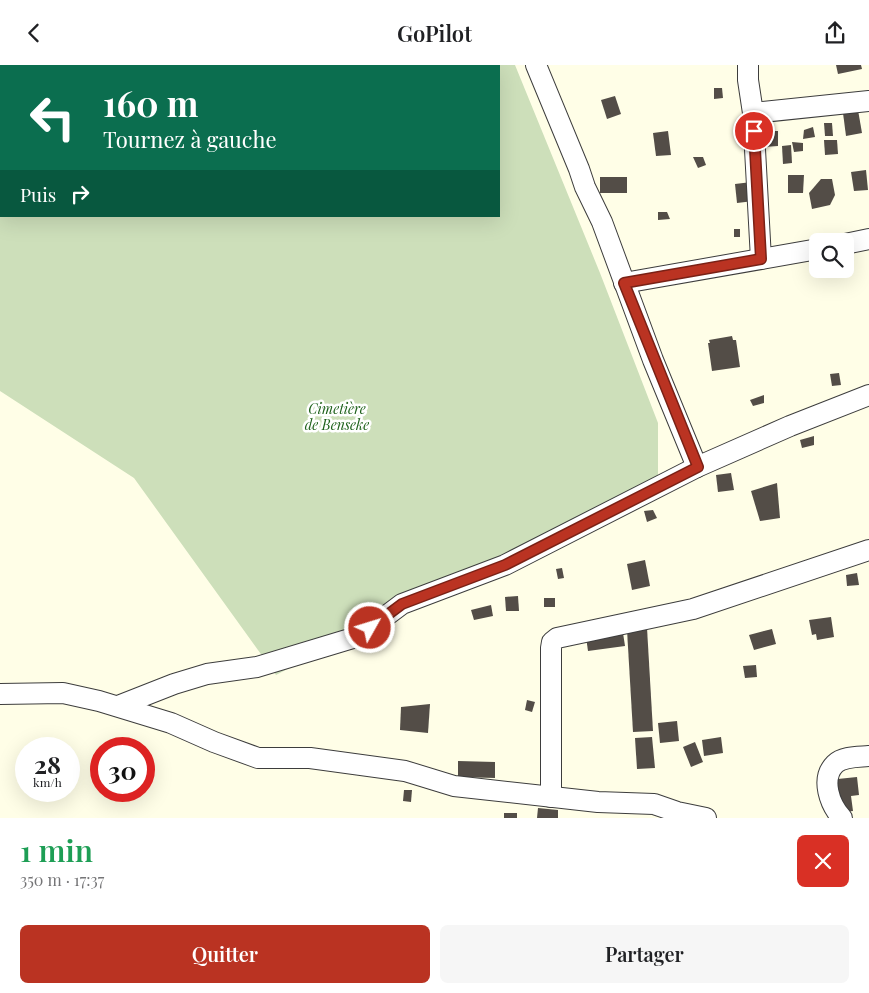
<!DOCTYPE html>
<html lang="fr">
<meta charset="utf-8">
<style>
:root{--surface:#fff;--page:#f6f6f6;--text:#202124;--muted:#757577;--accent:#ba3322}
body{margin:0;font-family:"Playfair Display",serif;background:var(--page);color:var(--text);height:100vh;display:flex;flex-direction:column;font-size:19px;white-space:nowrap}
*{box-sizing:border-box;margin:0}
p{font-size:16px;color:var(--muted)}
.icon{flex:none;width:28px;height:28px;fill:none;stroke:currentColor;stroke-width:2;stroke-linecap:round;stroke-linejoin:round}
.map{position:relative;height:753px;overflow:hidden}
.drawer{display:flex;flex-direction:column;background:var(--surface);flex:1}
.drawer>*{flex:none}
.top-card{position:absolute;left:0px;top:0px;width:500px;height:152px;box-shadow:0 5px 20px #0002;background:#0b6e4f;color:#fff;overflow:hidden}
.fabs{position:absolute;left:809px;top:168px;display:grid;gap:10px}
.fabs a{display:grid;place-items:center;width:45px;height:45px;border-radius:8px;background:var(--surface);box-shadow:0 5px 20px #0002;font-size:25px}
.speed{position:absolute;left:15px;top:672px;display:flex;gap:10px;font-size:25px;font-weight:700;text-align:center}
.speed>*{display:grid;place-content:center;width:65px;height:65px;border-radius:50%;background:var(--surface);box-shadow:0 5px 20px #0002;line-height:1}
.speed small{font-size:12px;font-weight:400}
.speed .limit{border:8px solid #d22;background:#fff;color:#111}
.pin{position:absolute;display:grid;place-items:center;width:42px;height:42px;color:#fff;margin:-21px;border:2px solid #fff;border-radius:50%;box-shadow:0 1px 5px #0007}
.me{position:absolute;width:55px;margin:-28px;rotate:51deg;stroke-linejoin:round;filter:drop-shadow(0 0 4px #0008)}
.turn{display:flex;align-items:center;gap:18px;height:105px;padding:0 20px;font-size:22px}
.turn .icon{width:65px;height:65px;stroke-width:2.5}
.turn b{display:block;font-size:35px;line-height:42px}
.then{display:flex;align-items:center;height:48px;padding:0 20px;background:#0003;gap:10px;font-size:19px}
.round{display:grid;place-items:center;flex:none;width:52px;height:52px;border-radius:8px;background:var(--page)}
.summary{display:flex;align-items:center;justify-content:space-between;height:85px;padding:0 20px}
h1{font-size:30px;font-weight:600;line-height:38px;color:#1e9e55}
.primary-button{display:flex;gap:10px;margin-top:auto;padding:10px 20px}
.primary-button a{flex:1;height:58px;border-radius:8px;background:var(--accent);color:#fff;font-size:20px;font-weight:600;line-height:58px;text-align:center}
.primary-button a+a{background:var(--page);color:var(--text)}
header{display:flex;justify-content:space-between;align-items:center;height:65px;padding:0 20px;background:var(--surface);font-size:22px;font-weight:600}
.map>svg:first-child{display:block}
.cemetery{fill:#cddfba;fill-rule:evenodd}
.building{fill:#534d47}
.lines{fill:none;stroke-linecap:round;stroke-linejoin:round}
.minor-casing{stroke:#3d3d3d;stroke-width:22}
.minor{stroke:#fff;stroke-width:20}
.route-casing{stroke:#792116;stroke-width:12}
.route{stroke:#ba3322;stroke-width:9}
.labels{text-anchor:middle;stroke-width:5;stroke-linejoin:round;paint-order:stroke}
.park-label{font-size:14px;font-style:italic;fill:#1e611b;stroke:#fff}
</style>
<header><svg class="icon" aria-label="back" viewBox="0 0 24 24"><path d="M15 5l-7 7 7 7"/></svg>GoPilot<svg class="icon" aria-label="share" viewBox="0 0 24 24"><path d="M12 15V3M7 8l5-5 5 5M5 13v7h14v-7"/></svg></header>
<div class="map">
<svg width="869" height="753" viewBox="0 0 869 753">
<rect width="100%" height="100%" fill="#fffee7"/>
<path class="cemetery" d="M0,0h515l85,208 58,150v53l-382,199 -142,-197 -134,-87zM1,1h498v150h-498z"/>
<g class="building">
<path d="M836,0h25l1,4 -24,5z"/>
<path d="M714,23h8l1,10 -9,1z"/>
<path d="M615,31l6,18 -14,5 -6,-19z"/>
<path d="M858,45l4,23 -16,3 -3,-23z"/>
<path d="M824,58h8l1,13h-8z"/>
<path d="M813,62l2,10 -12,2 1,-9z"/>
<path d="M668,66l3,24 -15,1 -3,-23z"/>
<path d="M763,66h15v15l-14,1z"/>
<path d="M824,75h13l1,14 -13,1z"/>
<path d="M792,77l11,1v8l-9,1z"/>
<path d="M791,80l1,18 -9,1 -1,-18z"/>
<path d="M693,92h10l3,8 -8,3z"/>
<path d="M866,105l2,20 -14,1 -3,-19z"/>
<path d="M788,110h16l-1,18h-15z"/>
<rect x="600" y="112" width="27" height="16"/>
<path d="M821,114h11l3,16 -5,10 -18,4 -3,-16z"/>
<path d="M760,116l2,19 -25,3 -2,-19z"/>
<path d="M658,147h9l3,7 -12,1z"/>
<rect x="734" y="164" width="6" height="8"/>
<path d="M732,271l1,4h3l4,27 -28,4 -4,-28h2l-1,-3z"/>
<path d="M839,308l2,12 -9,1 -2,-12z"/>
<path d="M764,330v8l-11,3 -3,-6z"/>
<path d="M814,371v9l-12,3 -2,-8z"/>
<path d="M731,408l3,17 -16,2 -2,-17z"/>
<path d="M777,418l3,35 -20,3 -9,-30z"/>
<path d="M653,445l4,8 -10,4 -3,-11z"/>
<path d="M645,495l5,26 -18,4 -5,-26z"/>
<path d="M562,503l2,10 -6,1 -2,-10z"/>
<path d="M857,508l2,12 -12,1 -1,-11z"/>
<path d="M518,531l1,15h-13l-1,-14z"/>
<rect x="544" y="533" width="11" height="9"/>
<path d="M491,540l2,11 -19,4 -3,-10z"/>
<path d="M831,552l3,20 -17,3 -1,-6 -4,1 -3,-15z"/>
<path d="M647,563l6,103 -20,1 -6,-102z"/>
<path d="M772,564l4,15 -22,6 -5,-15z"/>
<path d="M623,568l2,13 -37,5 -2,-14z"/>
<path d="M756,600l1,12 -12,1 -2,-12z"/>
<path d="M527,635l8,2 -3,10 -7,-2z"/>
<path d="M430,639l-2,29 -28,-3 1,-23z"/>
<path d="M677,656l2,20 -19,2 -2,-20z"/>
<path d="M652,672l3,31 -18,1 -2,-31z"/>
<path d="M721,672l2,16 -19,3 -2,-16z"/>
<path d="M695,677l8,20 -12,5 -8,-20z"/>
<path d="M458,696l37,1v16l-37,-1z"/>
<path d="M857,712l2,18 -8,1 2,15 -21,3 -4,-34z"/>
<path d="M404,725h8l-1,12 -8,-1z"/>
<path d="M538,743l20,2v8h-21z"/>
<rect x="504" y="748" width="13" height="5"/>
</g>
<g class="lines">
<g class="minor-casing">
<g id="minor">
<path d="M536,0l43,104 6,18 17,35 51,138 44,107"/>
<path d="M748,0v15l5,33 8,146"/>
<path d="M753,48l116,-12"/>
<path d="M845,179l24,-5"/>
<path d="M624,218l194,-34"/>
<path d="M0,629l63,-1 36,8 72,22 43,19 44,16h52l95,13 49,15 144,16 56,2 23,8 29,6"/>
<path d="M118,641l56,-22 33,-10 50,-7 96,-29 17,-10 32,-24 103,-39 192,-98 93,-41 79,-31"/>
<path d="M551,732v-149l1,-6 5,-4 136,-29 176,-59"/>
<path d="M842,753c-12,-13 -22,-39 -7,-54 8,-8 24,-7 34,-8"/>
</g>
</g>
<use href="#minor" class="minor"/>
</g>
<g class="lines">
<g class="route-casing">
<path id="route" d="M370,563l32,-24 103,-39 193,-98 -74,-184 137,-24 -7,-128"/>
</g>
<use href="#route" class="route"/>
</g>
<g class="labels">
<g class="park-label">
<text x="337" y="349">Cimetière<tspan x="337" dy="16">de Benseke</tspan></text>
</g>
</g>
</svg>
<div class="fabs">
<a><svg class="icon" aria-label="search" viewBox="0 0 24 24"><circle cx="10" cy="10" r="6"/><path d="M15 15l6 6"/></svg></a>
</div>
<div class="speed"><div>28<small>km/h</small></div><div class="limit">30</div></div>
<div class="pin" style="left:754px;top:66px;background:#d93025"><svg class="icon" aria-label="arrive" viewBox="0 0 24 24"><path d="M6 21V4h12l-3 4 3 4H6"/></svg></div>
<svg class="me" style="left:370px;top:563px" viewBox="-20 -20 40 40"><circle r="17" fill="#ba3322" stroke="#fff" stroke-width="3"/><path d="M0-11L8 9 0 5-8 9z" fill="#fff"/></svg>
<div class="top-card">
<div class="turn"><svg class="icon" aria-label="left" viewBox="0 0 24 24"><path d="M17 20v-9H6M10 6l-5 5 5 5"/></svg><div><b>160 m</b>Tournez à gauche</div></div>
<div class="then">Puis<svg class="icon" aria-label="right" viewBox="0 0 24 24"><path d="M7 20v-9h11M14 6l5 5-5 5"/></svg></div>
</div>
</div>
<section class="drawer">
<div class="summary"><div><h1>1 min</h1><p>350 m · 17:37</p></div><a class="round" style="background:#d93025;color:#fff"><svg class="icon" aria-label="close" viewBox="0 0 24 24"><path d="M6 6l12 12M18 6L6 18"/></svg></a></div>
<div class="primary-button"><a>Quitter</a><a>Partager</a></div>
</section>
